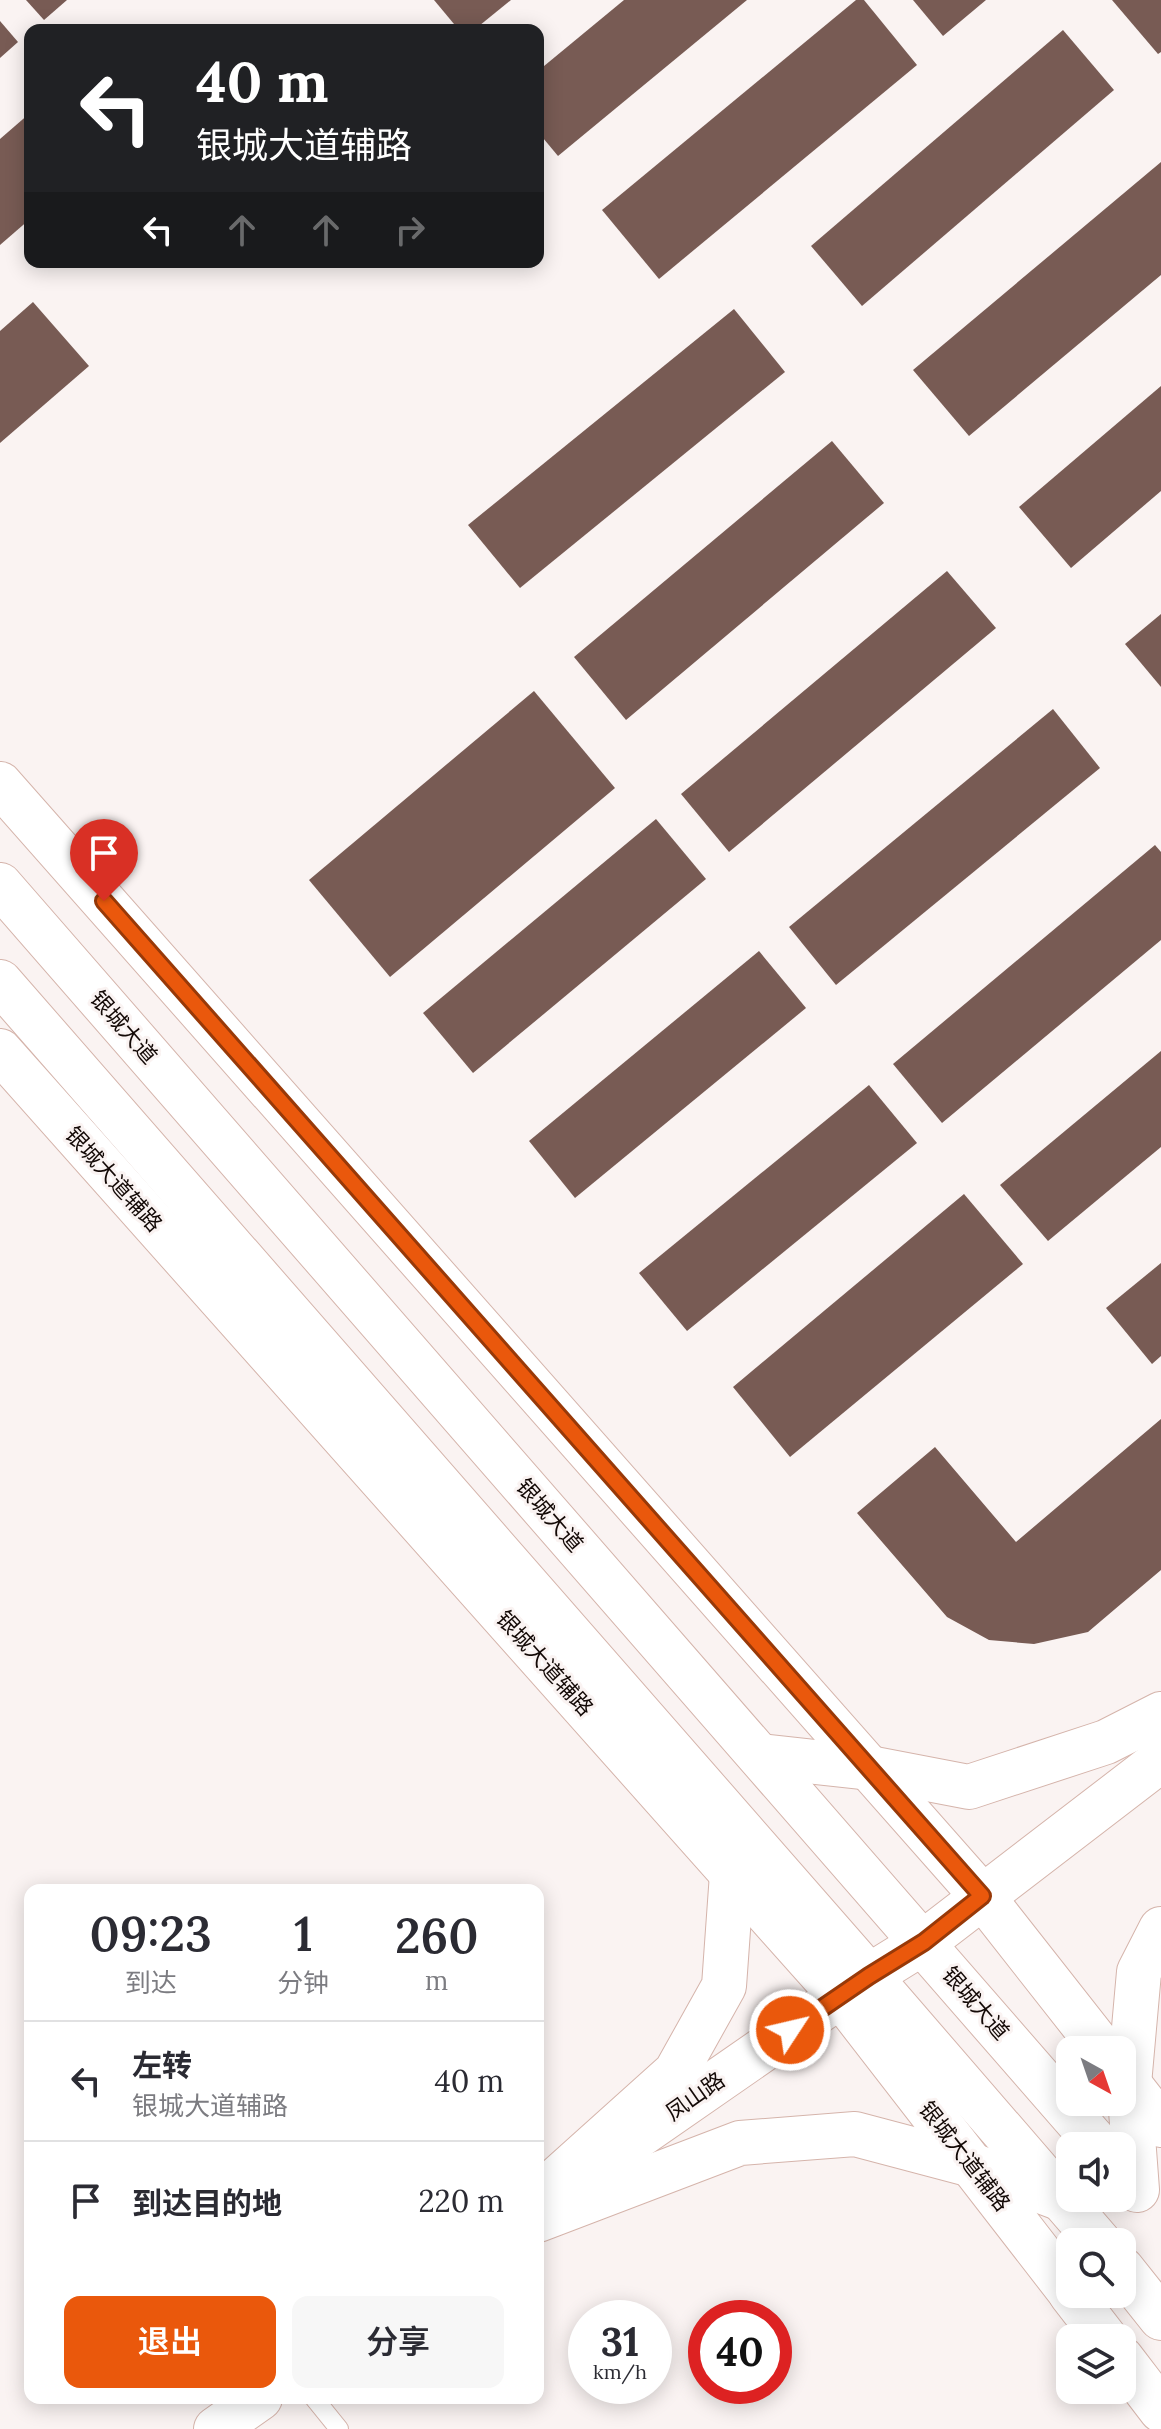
<!DOCTYPE html>
<html lang="zh">
<meta charset="utf-8">
<style>
:root{--surface:#fff;--page:#f7f7f7;--text:#2b2b33;--muted:#7c7c81;--line:#e1e1e2;--accent:#ea580c}
body{margin:0;font-family:Lora,"Noto Sans SC",serif;background:var(--page);color:var(--text);height:100vh;display:flex;flex-direction:column;font-size:30px;white-space:nowrap}
*{box-sizing:border-box;margin:0}
p{font-size:26px;color:var(--muted)}
.icon{flex:none;width:44px;height:44px;fill:none;stroke:currentColor;stroke-width:2;stroke-linecap:round;stroke-linejoin:round}
.map{position:relative;flex:1;overflow:hidden}
.details{position:absolute;left:24px;top:1884px;width:520px;height:520px;display:flex;flex-direction:column;background:var(--surface);border-radius:16px;box-shadow:0 4px 20px #0003}
.details>*{flex:none}
.hud{position:absolute;left:24px;top:24px;width:520px;height:244px;border-radius:16px;box-shadow:0 4px 20px #0003;background:#202124;color:#fff;overflow:hidden}
.needle{width:52px;rotate:140deg}
.buttons{position:absolute;left:1056px;top:2036px;display:grid;gap:16px}
.buttons a{display:grid;place-items:center;width:80px;height:80px;border-radius:16px;background:var(--surface);box-shadow:0 4px 20px #0003;font-size:40px}
.speed{position:absolute;left:568px;top:2300px;display:flex;gap:16px;font-size:40px;font-weight:700;text-align:center}
.speed>*{display:grid;place-content:center;width:104px;height:104px;border-radius:50%;background:var(--surface);box-shadow:0 4px 20px #0003;line-height:1}
.speed small{font-size:20px;font-weight:400}
.speed .limit{border:12px solid #d22;background:#fff;color:#111}
.pin{position:absolute;display:grid;place-items:center;width:68px;height:68px;color:#fff;margin:-82px -34px;border-radius:50% 50% 50% 0;rotate:-45deg;box-shadow:0 0 8px #0007}
.pin .icon{rotate:45deg}
.me{position:absolute;width:88px;margin:-44px;rotate:55deg;stroke-linejoin:round;filter:drop-shadow(0 0 6px #0008)}
.turn{display:flex;align-items:center;gap:28px;height:168px;padding:0 40px;font-size:36px}
.turn .icon{width:104px;height:104px;stroke-width:2.5}
.turn b{display:block;font-size:56px;line-height:68px}
.lanes{display:flex;align-items:center;height:76px;padding:0 40px;background:#0003;justify-content:center;gap:40px;direction:ltr}
.lanes .off{opacity:.35}
.eta{display:flex;justify-content:space-evenly;align-items:center;height:136px;text-align:center}
.eta b{font-size:48px;font-weight:600;line-height:56px}
.cta{display:flex;gap:16px;margin-top:auto;padding:16px 40px}
.cta a{flex:1;height:92px;border-radius:16px;background:var(--accent);color:#fff;font-size:32px;font-weight:600;line-height:92px;text-align:center}
.cta a+a{background:var(--page);color:var(--text)}
ul{padding:0;list-style:none}
li{display:flex;align-items:center;gap:24px;height:120px;padding:0 40px;border-top:2px solid var(--line)}
li div{flex:1}
li b{display:block;font-size:30px}
li em{font-style:normal}
.map>svg:first-child{display:block}
.building{fill:#785b54}
.lines{fill:none;stroke-linecap:round;stroke-linejoin:round}
.lane-casing{stroke:#d5b4ab;stroke-width:20}
.secondary-casing{stroke:#d5b4ab;stroke-width:46}
.primary-casing{stroke:#d5b4ab;stroke-width:46}
.lane{stroke:#fff;stroke-width:18}
.secondary{stroke:#fff;stroke-width:44}
.primary{stroke:#fff;stroke-width:44}
.route-casing{stroke:#983908;stroke-width:20}
.route{stroke:#ea580c;stroke-width:14}
.labels{text-anchor:middle;stroke-width:6;stroke-linejoin:round;paint-order:stroke}
.street-label{font-size:22px;fill:#130906;stroke:#faf3f2}
</style>
<div class="map">
<svg width="1161" height="2429" viewBox="0 0 1161 2429">
<rect width="100%" height="100%" fill="#faf3f2"/>
<g class="building">
<path d="M26,0h41l-23,20z"/>
<path d="M434,0h77l-37,30h-15z"/>
<path d="M624,0h123l-189,156 -20,-24v-61z"/>
<path d="M856,0h8l53,65 -258,214 -57,-69z"/>
<path d="M913,0h73l-43,36z"/>
<path d="M1112,0h49v52l-3,2z"/>
<path d="M0,21l18,21 -18,16z"/>
<path d="M1063,30l51,60 -252,216 -51,-60z"/>
<path d="M30,113v106l-30,26v-106z"/>
<path d="M1161,162v113l-192,161 -56,-66z"/>
<path d="M33,302l56,64 -89,77v-112z"/>
<path d="M734,309l51,63 -265,216 -52,-63z"/>
<path d="M1161,386v105l-90,77 -52,-61z"/>
<path d="M832,441l52,62 -258,217 -52,-63z"/>
<path d="M947,571l49,57 -267,224 -48,-58z"/>
<path d="M1161,614v73l-36,-43z"/>
<path d="M534,691l81,97 -225,189 -81,-97z"/>
<path d="M1053,709l47,59 -264,217 -47,-58z"/>
<path d="M656,819l50,60 -233,194 -50,-60z"/>
<path d="M1155,845l6,7v88l-219,183 -49,-59z"/>
<path d="M759,951l47,57 -231,190 -46,-57z"/>
<path d="M1161,1051v96l-113,94 -48,-56z"/>
<path d="M869,1085l48,58 -230,188 -48,-58z"/>
<path d="M964,1194l59,70 -233,193 -57,-70z"/>
<path d="M1161,1263v93l-9,8 -46,-56z"/>
<path d="M1161,1419v151l-73,62 -54,12 -45,-4 -42,-23 -90,-104 78,-66 81,95z"/>
</g>
<g class="lines">
<g class="lane-casing">
<path id="lane" d="M314,2398l25,31"/>
</g>
<g class="secondary-casing">
<g id="secondary">
<path d="M0,784l982,1112 121,154"/>
<path d="M0,1051l840,944 230,297"/>
<path d="M1122,2075l39,50"/>
<path d="M588,2171l281,-195 55,-34 237,-182"/>
<path d="M1071,2294l34,44"/>
<path d="M1122,2359l39,51"/>
<path d="M216,2429l44,-31"/>
</g>
</g>
<g class="primary-casing">
<g id="primary">
<path d="M0,885l1099,1261"/>
<path d="M0,982l869,994 230,266"/>
<path d="M761,1756l109,12 99,19 137,-45 55,-28"/>
<path d="M1137,2190l-8,-106 10,-112 22,-43"/>
<path d="M538,2196l138,-124 48,-86 8,-112 -15,-67"/>
<path d="M538,2220l202,-77 115,-9 117,31 87,33"/>
<path d="M1122,2269l39,49"/>
</g>
</g>
<use href="#lane" class="lane"/>
<use href="#secondary" class="secondary"/>
<use href="#primary" class="primary"/>
</g>
<g class="lines">
<g class="route-casing">
<path id="route" d="M104,901l878,995 -58,46 -55,34 -79,54"/>
</g>
<use href="#route" class="route"/>
</g>
<g class="labels">
<g class="street-label">
<text transform="translate(124 1027) rotate(49)" y="8">银城大道</text>
<text transform="translate(114 1179) rotate(48)" y="8">银城大道辅路</text>
<text transform="translate(550 1515) rotate(49)" y="8">银城大道</text>
<text transform="translate(545 1663) rotate(48)" y="8">银城大道辅路</text>
<text transform="translate(976 2003) rotate(49)" y="8">银城大道</text>
<text transform="translate(695 2096) rotate(-35)" y="8">凤山路</text>
<text transform="translate(965 2156) rotate(52)" y="8">银城大道辅路</text>
</g>
</g>
</svg>
<div class="buttons">
<a><svg class="needle" viewBox="-14 -14 28 28"><path d="M0-13l5 13h-10z" fill="#e53935"/><path d="M0 13l5-13h-10z" fill="#7c7c81"/></svg></a>
<a><svg class="icon" aria-label="sound" viewBox="0 0 24 24"><path d="M4 9h4l5-4v14l-5-4H4zM17 9q2 3 0 6"/></svg></a>
<a><svg class="icon" aria-label="search" viewBox="0 0 24 24"><circle cx="10" cy="10" r="6"/><path d="M15 15l6 6"/></svg></a>
<a><svg class="icon" aria-label="layers" viewBox="0 0 24 24"><path d="M12 4l9 5-9 5-9-5zM3 14l9 5 9-5"/></svg></a>
</div>
<div class="speed"><div>31<small>km/h</small></div><div class="limit">40</div></div>
<div class="pin" style="left:104px;top:901px;background:#d93025"><svg class="icon" aria-label="arrive" viewBox="0 0 24 24"><path d="M6 21V4h12l-3 4 3 4H6"/></svg></div>
<svg class="me" style="left:790px;top:2030px" viewBox="-20 -20 40 40"><circle r="17" fill="#ea580c" stroke="#fff" stroke-width="3"/><path d="M0-11L8 9 0 5-8 9z" fill="#fff"/></svg>
<div class="hud">
<div class="turn"><svg class="icon" aria-label="left" viewBox="0 0 24 24"><path d="M17 20v-9H6M10 6l-5 5 5 5"/></svg><div><b>40 m</b>银城大道辅路</div></div>
<div class="lanes"><svg class="icon" aria-label="left" viewBox="0 0 24 24"><path d="M17 20v-9H6M10 6l-5 5 5 5"/></svg><svg class="icon off" aria-label="ahead" viewBox="0 0 24 24"><path d="M12 20V5M6 11l6-6 6 6"/></svg><svg class="icon off" aria-label="ahead" viewBox="0 0 24 24"><path d="M12 20V5M6 11l6-6 6 6"/></svg><svg class="icon off" aria-label="right" viewBox="0 0 24 24"><path d="M7 20v-9h11M14 6l5 5-5 5"/></svg></div>
</div>
<section class="details">
<div class="eta">
<div><b>09:23</b><p>到达</p></div>
<div><b>1</b><p>分钟</p></div>
<div><b>260</b><p>m</p></div>
</div>
<ul>
<li><svg class="icon" aria-label="left" viewBox="0 0 24 24"><path d="M17 20v-9H6M10 6l-5 5 5 5"/></svg><div><b>左转</b><p>银城大道辅路</p></div><em>40 m</em></li>
<li><svg class="icon" aria-label="arrive" viewBox="0 0 24 24"><path d="M6 21V4h12l-3 4 3 4H6"/></svg><div><b>到达目的地</b></div><em>220 m</em></li>
</ul>
<div class="cta"><a>退出</a><a>分享</a></div>
</section>
</div>
